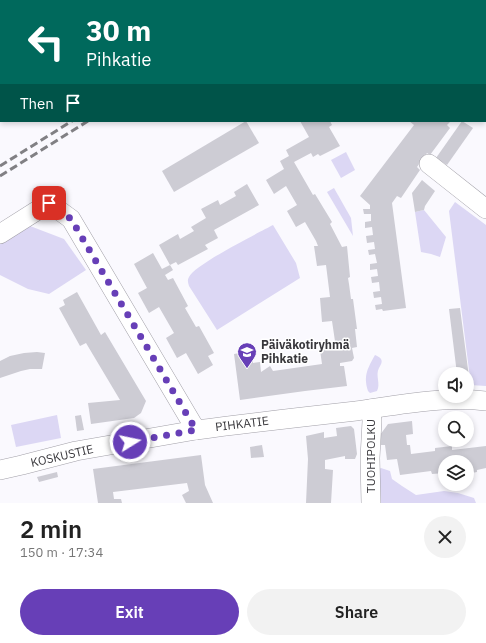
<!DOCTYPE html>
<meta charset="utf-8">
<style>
:root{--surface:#fff;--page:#f2f2f2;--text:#222;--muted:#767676;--accent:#673fb7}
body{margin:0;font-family:"IBM Plex Sans",sans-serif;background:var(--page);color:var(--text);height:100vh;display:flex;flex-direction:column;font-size:15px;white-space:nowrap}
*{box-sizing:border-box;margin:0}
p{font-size:13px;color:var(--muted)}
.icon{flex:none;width:22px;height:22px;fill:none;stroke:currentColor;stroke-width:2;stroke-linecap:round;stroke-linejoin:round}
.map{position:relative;height:503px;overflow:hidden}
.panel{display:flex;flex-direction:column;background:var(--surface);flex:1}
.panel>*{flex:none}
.guide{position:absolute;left:0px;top:0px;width:486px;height:122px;box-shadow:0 2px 6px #0003;background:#00695c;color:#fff;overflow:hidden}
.controls{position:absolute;left:438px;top:367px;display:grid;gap:8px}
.controls a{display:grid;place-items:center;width:36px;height:36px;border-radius:50%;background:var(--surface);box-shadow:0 2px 6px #0003;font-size:20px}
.pin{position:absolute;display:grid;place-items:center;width:34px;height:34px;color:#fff;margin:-17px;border-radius:8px;box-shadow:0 2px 6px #0006}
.me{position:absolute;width:44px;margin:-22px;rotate:80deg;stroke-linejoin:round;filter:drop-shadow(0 0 3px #0008)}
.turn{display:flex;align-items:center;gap:14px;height:84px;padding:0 20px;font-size:18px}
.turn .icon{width:52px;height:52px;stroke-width:2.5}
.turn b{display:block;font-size:28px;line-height:34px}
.then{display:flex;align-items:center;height:38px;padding:0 20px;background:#0003;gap:8px;font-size:15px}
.round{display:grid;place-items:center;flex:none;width:42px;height:42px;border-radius:21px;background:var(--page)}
.head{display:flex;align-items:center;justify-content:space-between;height:68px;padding:0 20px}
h1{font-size:24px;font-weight:600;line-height:30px}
.action{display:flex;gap:8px;margin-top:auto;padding:8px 20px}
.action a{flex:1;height:46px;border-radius:24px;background:var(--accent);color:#fff;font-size:16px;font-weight:600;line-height:46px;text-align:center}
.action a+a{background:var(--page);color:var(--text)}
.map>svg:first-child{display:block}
.green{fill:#dcd7f4}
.building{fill:#cdccd4}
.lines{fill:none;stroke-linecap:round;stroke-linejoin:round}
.minor-casing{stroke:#a2a0a8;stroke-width:20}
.minor{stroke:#fff;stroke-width:19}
.rail{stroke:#818084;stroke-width:3;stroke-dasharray:8 4;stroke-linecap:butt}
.route{stroke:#673fb7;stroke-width:7;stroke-dasharray:0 12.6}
.labels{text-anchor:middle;stroke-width:3;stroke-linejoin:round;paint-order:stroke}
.poi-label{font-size:12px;font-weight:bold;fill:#39383c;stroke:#fff;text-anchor:start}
.street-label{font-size:12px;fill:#39383c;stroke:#fff}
</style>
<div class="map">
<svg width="486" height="503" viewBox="0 0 486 503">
<rect width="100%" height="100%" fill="#faf9fe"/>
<g class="green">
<path d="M346,152l9,18 -14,8 -10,-18z"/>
<path d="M334,188l17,30 2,18 -26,-44z"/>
<path d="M455,202l31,23v161l-16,-1v-7l-21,-167z"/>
<path d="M424,210l22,27 -6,20 -9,-3 -10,-2 -6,-40z"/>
<path d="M273,225l23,38 4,15 -83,52 -28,-44c-1,-3 -2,-6 0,-9 5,-12 69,-44 84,-52z"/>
<path d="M30,226l34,13 22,31 -37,24 -21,-5 -28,-14v-31z"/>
<path d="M375,355c2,1 5,2 6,4 2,3 -1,7 -2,9 -4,7 2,16 -2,23l-7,2 -2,-2c-5,-16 0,-23 7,-36z"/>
<path d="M57,415l4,23 -45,9 -5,-22z"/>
<path d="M381,468l9,3 2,8 10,7 14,9 28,-4 14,2 16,5 2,5h-99l-1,-32z"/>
</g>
<g class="building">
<path d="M246,121l13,22 -85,49 -12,-21z"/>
<path d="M300,121h30l2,4 -3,2 11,19 -20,10 -2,-2 -5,3 -2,-4 -17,9 19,33 2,-1 17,28 -2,2 12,23 5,-1 3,31 -2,1 1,6 2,15h2l4,30h-2l2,18 -5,1 2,10 -2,3 -12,2v3h4l3,20 -42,5 -65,9 -6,-46 17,-3 2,12 7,-1 1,10 9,-6 3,5 49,-7 -2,-14 16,-2 -4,-27 -10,1 -2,-24 10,-1 -4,-32 -9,1 -3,-20h4l-2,-5 -11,-19 -9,5 -9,-16 10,-6 -11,-19 -12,8 -8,-14 18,-11 -4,-8 9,-5 -3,-6 23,-13z"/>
<path d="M409,121h42l-4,4 3,3 -20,27 -3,-2 -10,14 3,3 -19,28 -4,-2 -5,7 14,105 -23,3 -1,-2 -6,1 -1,-5 7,-1 -1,-7 -7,1 -1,-6 7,-1 -1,-9 -7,1 -1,-6 7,-1 -1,-7 -7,1v-6l7,-1 -2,-9 -6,1 -1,-5 7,-1 -1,-7 -7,1 -1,-7 7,-1 -1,-8 -7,1v-6l6,-1v-7h-7l-1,-5h7v-4l-10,-9 54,-71z"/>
<path d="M462,121l11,7 -26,37 -11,-7z"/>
<path d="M422,180l13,11 -10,15 -1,4 -9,2 -3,-19z"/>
<path d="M247,184l12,21 -45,25 4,8 -13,7 3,4 -30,16 -2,-3 -6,3 -11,-20 19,-11 2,5 14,-8 -3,-4 15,-9 -5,-9 17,-9 2,5 16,-9 -2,-4z"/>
<path d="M153,253l9,16 8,-4 3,5 -8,5 3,5 5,-2 15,28 -3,2 11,19 3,-1 15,27 -6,3 5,9 -15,9 -12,-21 -9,5 -11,-20 8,-5 -15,-26 -10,6 -11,-20 9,-5 -13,-24z"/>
<path d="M77,292l24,43 4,-3 41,69 -5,12 -7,5 -43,6 -3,-21 32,-3 -34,-57 -6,3 -21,-38 6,-3 -2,-5z"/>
<path d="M460,308l9,69h-2v-3h-10l-8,-65z"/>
<path d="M37,352l8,1 -3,16h-12l-9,2 -21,7v-17l10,-5 14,-3z"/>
<path d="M81,415l3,15 -7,1 -2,-15z"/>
<path d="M412,421l1,13 -7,1 1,10h3l1,9 24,-3v-3l17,-2v4l34,-4v22l-9,2v2l-10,2v-12h-22v11l-13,1 -1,-3 -31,4 -3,-16 -10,1 -2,-15h-4l-1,-10 8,-11z"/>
<path d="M351,426l3,3 3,25 -2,5h-10v-3l-20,4v9l8,1 -2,33h-25l2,-44 -2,-23 18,-4v6l13,-2 -1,-8z"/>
<path d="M262,445l2,12 -13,1 -1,-11z"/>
<path d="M201,455l4,30 8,18h-27l-4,-8 7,-4 -2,-8 -74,9 1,7h7l1,4h-24l-5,-34z"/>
<path d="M57,472l1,5 -19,5 -2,-5z"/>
</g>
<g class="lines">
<g class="minor-casing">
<g id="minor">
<path d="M0,9l1,-3"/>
<path d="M429,164l57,45"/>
<path d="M0,234l49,-31 22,16 125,211c53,-7 106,-13 160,-19 43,-6 86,-15 130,-10"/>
<path d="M371,409l1,12 -2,37 1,45"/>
<path d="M0,470l22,-5 54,-14 120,-21"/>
</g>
</g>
<use href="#minor" class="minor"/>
<g class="rail">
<path d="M260,1l2,-1"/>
<path d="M277,1l1,-1"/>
<path d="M0,166l72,-45"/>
<path d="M0,176l88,-55"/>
</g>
</g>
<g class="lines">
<path class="route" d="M49,203l22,16 125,211 -66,12"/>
</g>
<defs>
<g id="school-pin" transform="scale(1)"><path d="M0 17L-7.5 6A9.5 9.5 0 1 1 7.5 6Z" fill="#673fb7" stroke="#fff"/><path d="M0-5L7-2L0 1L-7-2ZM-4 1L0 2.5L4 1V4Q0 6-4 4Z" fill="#fff"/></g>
</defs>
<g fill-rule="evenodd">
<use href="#school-pin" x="247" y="352"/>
</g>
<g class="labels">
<g class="poi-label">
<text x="261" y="349">Päiväkotiryhmä<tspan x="261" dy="14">Pihkatie</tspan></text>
</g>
<g class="street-label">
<text transform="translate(242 424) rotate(-7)" y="4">PIHKATIE</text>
<text transform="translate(62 456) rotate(-13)" y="4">KOSKUSTIE</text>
<text transform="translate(371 456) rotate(-90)" y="4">TUOHIPOLKU</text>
</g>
</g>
</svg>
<div class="controls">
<a><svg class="icon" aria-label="sound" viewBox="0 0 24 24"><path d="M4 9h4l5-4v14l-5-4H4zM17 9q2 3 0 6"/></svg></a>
<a><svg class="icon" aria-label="search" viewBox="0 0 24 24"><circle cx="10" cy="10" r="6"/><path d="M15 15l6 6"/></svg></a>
<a><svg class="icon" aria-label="layers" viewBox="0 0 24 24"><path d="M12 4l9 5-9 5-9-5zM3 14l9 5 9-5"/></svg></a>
</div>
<div class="pin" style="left:49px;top:203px;background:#d93025"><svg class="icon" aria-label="arrive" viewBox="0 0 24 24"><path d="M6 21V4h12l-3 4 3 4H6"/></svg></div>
<svg class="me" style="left:130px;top:442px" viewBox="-20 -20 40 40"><circle r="17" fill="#673fb7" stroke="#fff" stroke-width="3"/><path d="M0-11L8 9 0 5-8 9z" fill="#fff"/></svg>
<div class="guide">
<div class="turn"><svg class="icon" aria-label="left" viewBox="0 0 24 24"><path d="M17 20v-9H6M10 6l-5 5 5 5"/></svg><div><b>30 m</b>Pihkatie</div></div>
<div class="then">Then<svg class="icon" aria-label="arrive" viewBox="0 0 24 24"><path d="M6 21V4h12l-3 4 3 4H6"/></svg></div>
</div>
</div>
<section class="panel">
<div class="head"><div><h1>2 min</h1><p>150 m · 17:34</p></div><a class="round"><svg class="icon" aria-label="close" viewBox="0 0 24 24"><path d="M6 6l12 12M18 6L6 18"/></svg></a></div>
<div class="action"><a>Exit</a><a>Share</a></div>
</section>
